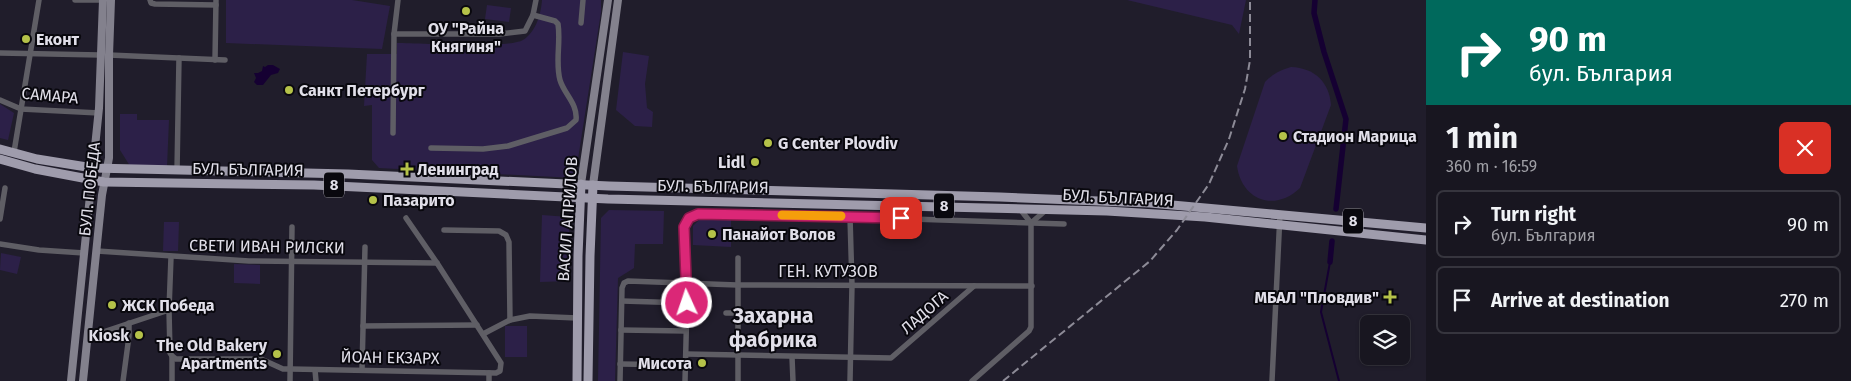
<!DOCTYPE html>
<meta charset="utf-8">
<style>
:root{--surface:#181620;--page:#25232d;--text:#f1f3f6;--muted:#9f9fa5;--line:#36353e}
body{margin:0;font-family:"Fira Sans",sans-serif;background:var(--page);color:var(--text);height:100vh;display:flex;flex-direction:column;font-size:19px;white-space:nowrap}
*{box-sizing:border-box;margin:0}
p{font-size:16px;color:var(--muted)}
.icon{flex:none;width:28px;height:28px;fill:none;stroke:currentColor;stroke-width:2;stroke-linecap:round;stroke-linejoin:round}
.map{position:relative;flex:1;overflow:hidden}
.details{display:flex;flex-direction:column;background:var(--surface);width:425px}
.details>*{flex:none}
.guide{background:#00695c;color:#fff;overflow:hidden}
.fabs{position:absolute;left:1360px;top:315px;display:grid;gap:10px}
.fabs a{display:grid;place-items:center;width:50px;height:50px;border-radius:8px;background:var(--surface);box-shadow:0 1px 4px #0004,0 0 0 1px var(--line);font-size:25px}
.pin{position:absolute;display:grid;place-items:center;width:42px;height:42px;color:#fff;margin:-21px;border-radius:10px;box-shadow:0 2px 8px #0006}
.me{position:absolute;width:55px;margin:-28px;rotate:357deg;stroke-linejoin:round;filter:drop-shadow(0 0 4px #0008)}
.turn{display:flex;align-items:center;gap:18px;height:105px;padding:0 20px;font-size:22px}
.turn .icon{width:65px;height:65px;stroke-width:2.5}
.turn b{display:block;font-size:35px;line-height:42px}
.round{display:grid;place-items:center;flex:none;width:52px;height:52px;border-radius:8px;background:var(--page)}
.summary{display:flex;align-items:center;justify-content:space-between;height:85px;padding:0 20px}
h1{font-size:30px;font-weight:700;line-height:38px}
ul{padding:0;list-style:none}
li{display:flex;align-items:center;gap:15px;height:68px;margin:0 10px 8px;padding:0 10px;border:2px solid var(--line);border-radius:8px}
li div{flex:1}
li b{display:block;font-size:19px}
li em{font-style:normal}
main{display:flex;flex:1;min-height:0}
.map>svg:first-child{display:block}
.green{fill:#2c2048}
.water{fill:#150032}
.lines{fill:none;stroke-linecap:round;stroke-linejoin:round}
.stream{stroke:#150032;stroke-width:2}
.canal{stroke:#150032;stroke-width:5.5}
.minor{stroke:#5f5e65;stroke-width:5.5}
.secondary{stroke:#83818d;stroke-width:8}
.primary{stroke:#9f9cac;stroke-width:9}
.rail{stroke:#8d8b97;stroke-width:2;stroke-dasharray:8 4;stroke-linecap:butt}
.route-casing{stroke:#8e194d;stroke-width:12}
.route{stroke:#db2777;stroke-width:9}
.slow{stroke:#f59e0b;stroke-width:9}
.poi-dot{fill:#b5c249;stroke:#09080e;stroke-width:2}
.labels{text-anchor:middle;stroke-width:4;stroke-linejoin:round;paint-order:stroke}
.shield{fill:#09080e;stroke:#a09ea7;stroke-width:1}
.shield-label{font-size:15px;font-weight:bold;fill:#e1dfe9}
.poi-label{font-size:16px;font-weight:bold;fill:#e1dfe9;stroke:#09080e;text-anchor:start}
.street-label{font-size:16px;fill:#e1dfe9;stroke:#09080e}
.district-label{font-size:21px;font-weight:bold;fill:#e1dfe9;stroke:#09080e}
</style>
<main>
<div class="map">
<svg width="1426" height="381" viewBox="0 0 1426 381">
<rect width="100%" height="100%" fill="#201d2b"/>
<g class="green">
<path d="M226,0h126l38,6 -8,43 -156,-6z"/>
<path d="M542,0h59v12l-26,166 -196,-10 -7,-8v-55l-8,1 3,-52h30v-11c23,0 110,6 126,-3 13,-8 18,-26 19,-40z"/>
<path d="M1127,0h119l-7,34 -7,-9z"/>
<path d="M487,5l24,3 -2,14 -24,-3z"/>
<path d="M623,52l26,4 -4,28 2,24 6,4 -1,15 -17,-1 -19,-16z"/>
<path d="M1291,67c24,1 38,15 40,38l-31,83c-25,24 -58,13 -63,-22l28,-84c8,-8 15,-12 26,-15z"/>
<path d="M0,104l14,9 -6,27 -8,-2z"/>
<path d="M120,114h17v6h32l-2,47 -37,-1 -10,-16z"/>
<path d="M609,210l55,1 -1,33h-28l-1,24 -16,10 -3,103h-17l3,-163z"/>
<path d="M542,215l27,2 1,64 -30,1z"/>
<path d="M731,218v29l-38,-2v-19l7,-7z"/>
<path d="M164,222h15l-1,29h-15z"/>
<path d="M1,253l20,4 -4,17 -17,-4z"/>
<path d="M234,264l26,1v19l-26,-1z"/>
<rect x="505" y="326" width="22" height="31"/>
</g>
<path class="water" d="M268,65h5l7,4 -2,4 -7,2 -8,10h-6l-3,-3 2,-4 -2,-5h4l4,-2 1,-5 2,1z"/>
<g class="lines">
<path class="stream" d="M1330,262l-9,50 18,69"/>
<g class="canal">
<path d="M1315,0l-1,13 10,39 22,67 -10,90"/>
<path d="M1330,262l2,-21"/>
</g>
<g class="minor">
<path d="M75,0h28"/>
<path d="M150,0l1,3 4,1 61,1"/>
<path d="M581,23l2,-23"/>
<path d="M394,34h106l25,-3 8,-16 3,-15"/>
<path d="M0,53l100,2"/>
<path d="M109,55l116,5"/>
<path d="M215,60l1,-60"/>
<path d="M0,100l21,9 78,4"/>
<path d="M393,133l1,-99 4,-34"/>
<path d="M431,148l52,1 25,-3 59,-18 9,-8c2,-16 -12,-26 -16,-40 -5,-18 1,-38 -2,-56l-3,-3 -22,-6"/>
<path d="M14,152l25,-152"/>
<path d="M177,171l2,-113"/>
<path d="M1020,209l11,14"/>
<path d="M850,217l2,68 -2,96"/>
<path d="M0,219l5,-31"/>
<path d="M1031,223l15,-13"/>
<path d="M444,230l55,1 7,4 3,7 1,78"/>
<path d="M0,244l39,6 45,3"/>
<path d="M97,251l152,10 188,2"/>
<path d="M171,257l-2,53 1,43 2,3 4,3h85l22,10h8l205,4 4,-2 1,-8 -64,-100 -31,-45"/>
<path d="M738,258v123"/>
<path d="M622,301l65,2"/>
<path d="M726,313h11"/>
<path d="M363,326l114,-1"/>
<path d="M621,330l65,1"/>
<path d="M483,334l27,-14 20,-4 47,2"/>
<path d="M88,335l12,-2 69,-23"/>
<path d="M686,354l205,4 83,-72"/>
<path d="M792,357l1,24"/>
<path d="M620,364l65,1"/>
<path d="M315,370l1,11"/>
<path d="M362,370l3,-123"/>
<path d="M489,373v8"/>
<path d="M123,381l6,-45v-13"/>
<path d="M172,381v-25"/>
<path d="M290,381l2,-154"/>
<path d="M620,381l2,-93 2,-5 4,-2 109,4 295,1"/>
<path d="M685,381l2,-78 -3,-76 5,-9 10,-4 151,3 214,7"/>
<path d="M972,381l57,-50 2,-4v-104"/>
<path d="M1272,381l8,-167"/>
</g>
<g class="secondary">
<path d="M581,184l27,-184"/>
<path d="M593,185l25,-185"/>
<path d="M71,381l28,-273 4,-108"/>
<path d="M83,381l19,-186 7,-37v-103l2,-55"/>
</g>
<g class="primary">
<path d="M0,149l37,10 56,9 255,6 261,12 391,11 150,6 276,25"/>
<path d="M0,159l35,10 69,13 210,3 294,14 499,12 98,6 221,23"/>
<path d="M577,381l1,-125 3,-72"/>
<path d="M588,381l2,-125 3,-71"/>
</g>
<path class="rail" d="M1003,381l147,-120 27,-31 32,-46 20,-45 16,-50 5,-29v-60"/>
</g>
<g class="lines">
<g class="route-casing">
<path id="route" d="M687,303l-3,-76 5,-9 9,-4 203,4"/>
</g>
<use href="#route" class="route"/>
<path class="slow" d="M782,215l59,1"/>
</g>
<g class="poi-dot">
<circle cx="466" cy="11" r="5"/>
<circle cx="26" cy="39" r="5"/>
<circle cx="289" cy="90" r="5"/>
<circle cx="1283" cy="136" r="5"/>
<circle cx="768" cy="143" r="5"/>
<circle cx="755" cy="162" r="5"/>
<path d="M404.5 161.5h5v5h5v5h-5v5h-5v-5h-5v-5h5z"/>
<circle cx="373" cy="200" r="5"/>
<circle cx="712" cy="234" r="5"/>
<path d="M1387.5 289.5h5v5h5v5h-5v5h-5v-5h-5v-5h5z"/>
<circle cx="112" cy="305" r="5"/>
<circle cx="139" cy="335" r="5"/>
<circle cx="277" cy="354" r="5"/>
<circle cx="702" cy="363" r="5"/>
</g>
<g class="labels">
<g class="shield">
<rect x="324" y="172.5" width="20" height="25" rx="4"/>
<rect x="934" y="193.5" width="20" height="25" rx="4"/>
<rect x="1343" y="208.5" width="20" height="25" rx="4"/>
</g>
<g class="shield-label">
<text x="334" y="190">8</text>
<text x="944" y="211">8</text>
<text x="1353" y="226">8</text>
</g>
<g class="poi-label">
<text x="466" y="34" text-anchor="middle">ОУ "Райна<tspan x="466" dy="18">Княгиня"</tspan></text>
<text x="36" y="45">Еконт</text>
<text x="299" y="96">Санкт Петербург</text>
<text x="1293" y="142">Стадион Марица</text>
<text x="778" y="149">G Center Plovdiv</text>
<text x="745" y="168" text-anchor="end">Lidl</text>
<text x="417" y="175">Ленинград</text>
<text x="383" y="206">Пазарито</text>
<text x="722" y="240">Панайот Волов</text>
<text x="1379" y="303" text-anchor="end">МБАЛ "Пловдив"</text>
<text x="122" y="311">ЖСК Победа</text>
<text x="129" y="341" text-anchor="end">Kiosk</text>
<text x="267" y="351" text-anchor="end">The Old Bakery<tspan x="267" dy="18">Apartments</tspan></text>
<text x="692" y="369" text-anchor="end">Мисота</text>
</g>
<g class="street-label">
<text transform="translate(50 95) rotate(5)" y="6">САМАРА</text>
<text transform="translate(248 169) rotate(1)" y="6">БУЛ. БЪЛГАРИЯ</text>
<text transform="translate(713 186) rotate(1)" y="6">БУЛ. БЪЛГАРИЯ</text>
<text transform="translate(89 189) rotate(-84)" y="6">БУЛ. ПОБЕДА</text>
<text transform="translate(1118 197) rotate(3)" y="6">БУЛ. БЪЛГАРИЯ</text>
<text transform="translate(567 219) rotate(-86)" y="6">ВАСИЛ АПРИЛОВ</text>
<text transform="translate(267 246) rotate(1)" y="6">СВЕТИ ИВАН РИЛСКИ</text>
<text x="828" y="277">ГЕН. КУТУЗОВ</text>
<text transform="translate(924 312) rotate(-41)" y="6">ЛАДОГА</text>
<text transform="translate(390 357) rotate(1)" y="6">ЙОАН ЕКЗАРХ</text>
</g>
<g class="district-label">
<text x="773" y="323">Захарна<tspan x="773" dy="24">фабрика</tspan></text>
</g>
</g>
</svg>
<div class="fabs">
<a><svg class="icon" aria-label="layers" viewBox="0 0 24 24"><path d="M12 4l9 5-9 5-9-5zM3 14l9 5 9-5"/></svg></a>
</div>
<div class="pin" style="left:901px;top:218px;background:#d93025"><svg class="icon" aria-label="arrive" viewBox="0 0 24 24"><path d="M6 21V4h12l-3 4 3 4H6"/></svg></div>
<svg class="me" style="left:687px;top:303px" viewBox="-20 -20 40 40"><circle r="17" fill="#db2777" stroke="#fff" stroke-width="3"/><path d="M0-11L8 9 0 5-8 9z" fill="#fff"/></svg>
</div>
<section class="details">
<div class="guide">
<div class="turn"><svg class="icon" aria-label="right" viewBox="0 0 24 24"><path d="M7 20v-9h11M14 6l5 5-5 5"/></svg><div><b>90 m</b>бул. България</div></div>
</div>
<div class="summary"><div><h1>1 min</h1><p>360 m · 16:59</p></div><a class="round" style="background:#d93025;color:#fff"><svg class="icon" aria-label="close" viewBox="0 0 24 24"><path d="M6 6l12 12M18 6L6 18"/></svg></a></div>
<ul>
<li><svg class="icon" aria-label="right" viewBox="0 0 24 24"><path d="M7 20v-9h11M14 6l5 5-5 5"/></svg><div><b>Turn right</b><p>бул. България</p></div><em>90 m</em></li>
<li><svg class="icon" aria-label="arrive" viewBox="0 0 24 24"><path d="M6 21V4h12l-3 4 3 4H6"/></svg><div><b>Arrive at destination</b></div><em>270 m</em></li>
</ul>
</section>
</main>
